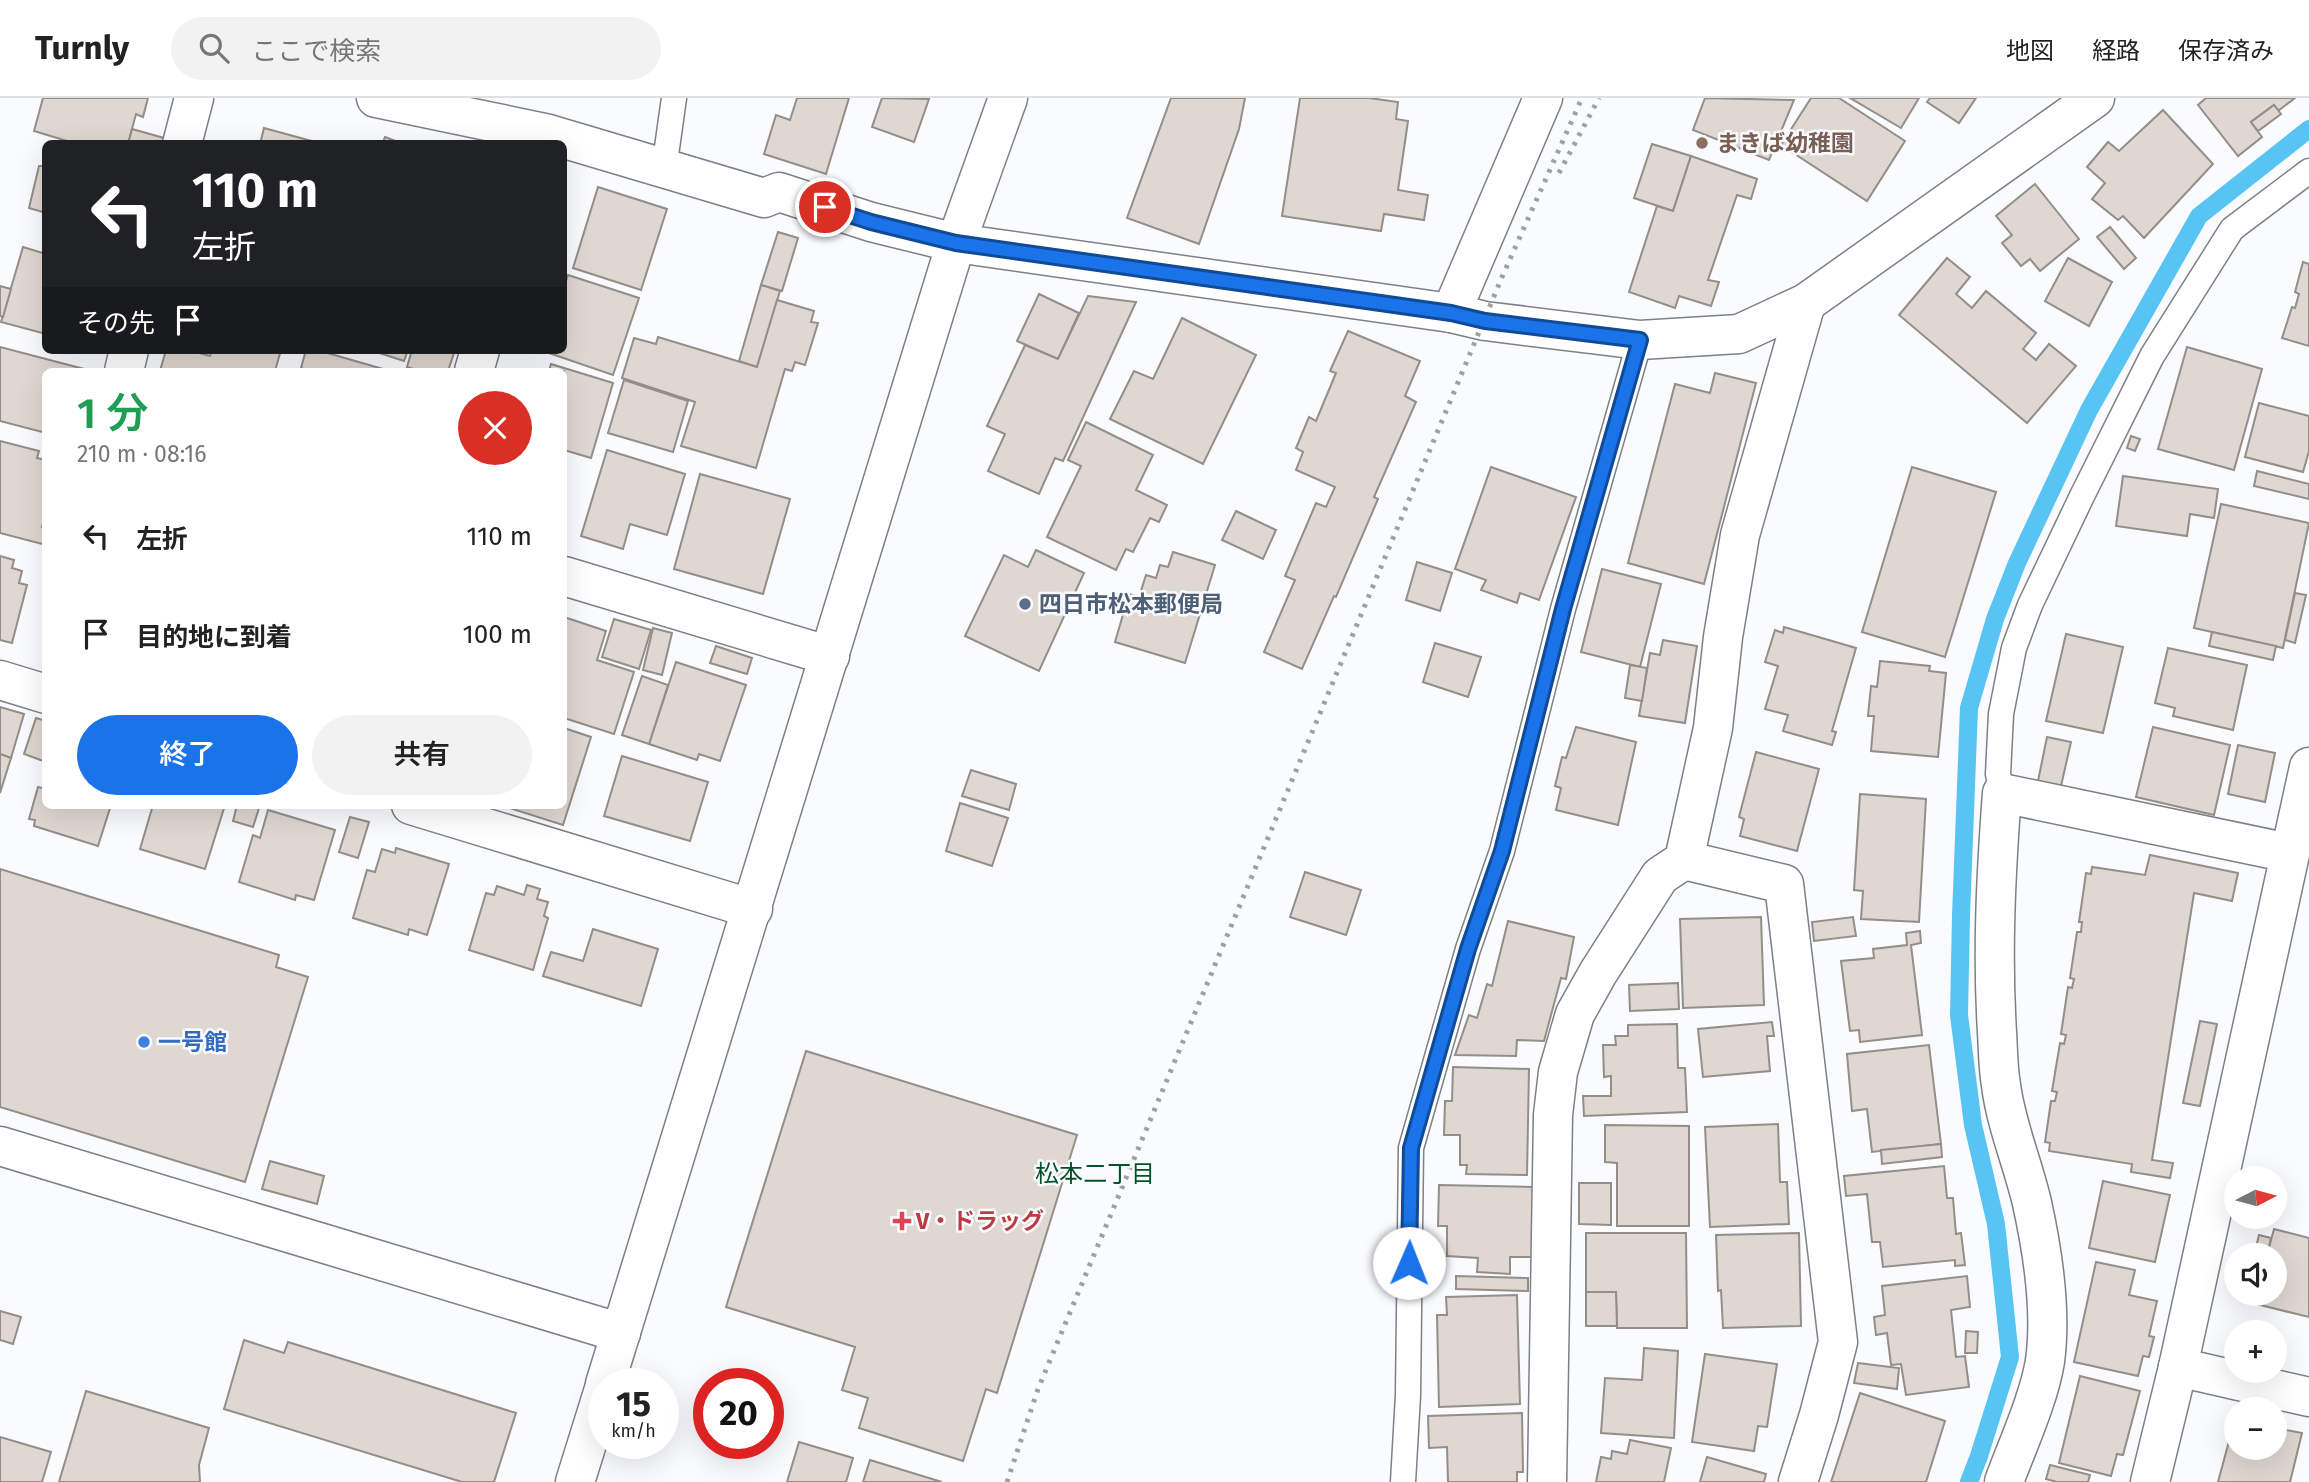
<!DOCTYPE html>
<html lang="ja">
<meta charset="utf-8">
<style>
:root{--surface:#fff;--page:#f2f2f2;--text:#222;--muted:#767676;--line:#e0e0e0;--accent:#1a73e8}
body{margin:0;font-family:"Fira Sans","Noto Sans JP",sans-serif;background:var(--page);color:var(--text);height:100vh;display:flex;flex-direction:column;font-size:26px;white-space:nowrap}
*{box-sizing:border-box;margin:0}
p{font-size:23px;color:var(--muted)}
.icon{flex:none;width:38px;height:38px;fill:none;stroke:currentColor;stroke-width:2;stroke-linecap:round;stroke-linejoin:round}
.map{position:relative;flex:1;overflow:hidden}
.side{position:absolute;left:42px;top:270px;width:525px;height:441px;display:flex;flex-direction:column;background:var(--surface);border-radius:10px;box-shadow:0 7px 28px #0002}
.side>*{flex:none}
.top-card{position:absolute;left:42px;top:42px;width:525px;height:214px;border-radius:10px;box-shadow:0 7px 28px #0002;background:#202124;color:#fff;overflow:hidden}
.needle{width:46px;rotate:84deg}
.tools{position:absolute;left:2224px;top:1068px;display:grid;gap:14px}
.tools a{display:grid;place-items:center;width:63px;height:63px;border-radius:50%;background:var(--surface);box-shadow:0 7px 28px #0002;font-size:35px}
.speed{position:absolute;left:588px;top:1270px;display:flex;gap:14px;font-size:35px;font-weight:700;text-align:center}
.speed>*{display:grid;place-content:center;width:91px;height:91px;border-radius:50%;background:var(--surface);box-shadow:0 7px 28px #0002;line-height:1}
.speed small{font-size:18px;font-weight:400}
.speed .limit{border:10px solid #d22;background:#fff;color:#111}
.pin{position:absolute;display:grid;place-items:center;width:60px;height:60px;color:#fff;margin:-30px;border:4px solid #fff;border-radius:50%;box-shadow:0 2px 7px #0007}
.me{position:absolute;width:77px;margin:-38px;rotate:1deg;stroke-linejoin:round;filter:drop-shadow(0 0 5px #0008)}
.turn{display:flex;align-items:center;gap:24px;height:147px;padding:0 35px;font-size:32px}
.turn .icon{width:91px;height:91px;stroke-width:2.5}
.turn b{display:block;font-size:49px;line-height:60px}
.then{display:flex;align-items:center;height:66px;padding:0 35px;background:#0003;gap:14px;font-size:26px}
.round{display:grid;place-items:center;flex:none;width:74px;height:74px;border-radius:37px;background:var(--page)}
.headline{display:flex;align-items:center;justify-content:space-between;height:119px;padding:0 35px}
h1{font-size:42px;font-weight:600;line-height:52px;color:#1e9e55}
.action{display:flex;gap:14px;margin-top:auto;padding:14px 35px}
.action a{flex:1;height:80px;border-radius:42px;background:var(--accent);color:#fff;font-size:28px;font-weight:600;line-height:80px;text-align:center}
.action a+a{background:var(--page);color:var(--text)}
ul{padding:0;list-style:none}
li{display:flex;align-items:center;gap:21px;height:98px;padding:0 35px}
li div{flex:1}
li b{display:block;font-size:26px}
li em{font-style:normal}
header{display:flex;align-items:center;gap:42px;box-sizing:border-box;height:98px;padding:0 35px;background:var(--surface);border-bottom:2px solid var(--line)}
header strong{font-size:33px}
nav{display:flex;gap:38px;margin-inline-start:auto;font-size:24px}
.search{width:490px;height:63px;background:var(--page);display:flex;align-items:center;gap:18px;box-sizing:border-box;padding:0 24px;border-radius:38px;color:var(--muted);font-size:26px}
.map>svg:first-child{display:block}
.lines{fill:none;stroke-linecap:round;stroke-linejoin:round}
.stream{stroke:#58c4f3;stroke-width:18}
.building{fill:#dfd7d1;stroke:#948d88;stroke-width:2}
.lane-casing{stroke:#7c8087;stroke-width:27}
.street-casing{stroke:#7c8087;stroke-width:41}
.secondary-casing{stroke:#7c8087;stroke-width:41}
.lane{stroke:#fff;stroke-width:24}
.street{stroke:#fff;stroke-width:38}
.secondary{stroke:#fff;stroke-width:38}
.rail{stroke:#9ea0a3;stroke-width:5;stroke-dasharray:3.5 7;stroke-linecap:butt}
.route-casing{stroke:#114b97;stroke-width:18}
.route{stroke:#1a73e8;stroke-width:12}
.education-dot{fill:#8d6e63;stroke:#f9fbff;stroke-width:2.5}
.service-dot{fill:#5c6f8a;stroke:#f9fbff;stroke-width:2.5}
.shop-dot{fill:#3f7fe0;stroke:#f9fbff;stroke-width:2.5}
.health-dot{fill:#e0444e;stroke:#f9fbff;stroke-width:2.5}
.labels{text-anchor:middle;stroke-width:5;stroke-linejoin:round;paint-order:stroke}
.education-label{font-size:23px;font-weight:bold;fill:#785e54;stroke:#f9fbff;text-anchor:start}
.service-label{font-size:23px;font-weight:bold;fill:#4e5e75;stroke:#f9fbff;text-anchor:start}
.shop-label{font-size:23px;font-weight:bold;fill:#366cbe;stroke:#f9fbff;text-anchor:start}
.health-label{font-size:23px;font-weight:bold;fill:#be3a42;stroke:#f9fbff;text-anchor:start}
.neighbourhood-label{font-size:24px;fill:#005329;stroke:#f9fbff}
</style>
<header>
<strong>Turnly</strong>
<div class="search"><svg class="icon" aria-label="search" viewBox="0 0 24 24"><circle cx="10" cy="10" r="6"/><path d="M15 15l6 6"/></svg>ここで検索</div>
<nav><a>地図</a><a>経路</a><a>保存済み</a></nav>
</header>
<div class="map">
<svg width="2309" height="1384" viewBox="0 0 2309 1384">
<rect width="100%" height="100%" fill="#f9fbff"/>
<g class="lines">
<path class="stream" d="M1969,1384l10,-26 31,-99 -14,-133 -23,-99 -14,-110 2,-99 8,-208 26,-89 22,-56 72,-153 110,-194 110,-87"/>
</g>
<g class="building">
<path d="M43,0h105l-5,19 -7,-3 -8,30h-51l-43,-13z"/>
<path d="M797,0h52l-23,76 -62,-20 12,-39 14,5z"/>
<path d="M882,0l47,1 -15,43 -42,-15z"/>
<path d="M1171,0h74l-6,31 -40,115 -72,-26z"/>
<path d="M1300,0h69l29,4 -2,17 12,2 -10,69 30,5 -4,25 -40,-6 -3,17 -99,-15z"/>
<path d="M1705,0l89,2 -25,60 -76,-30z"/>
<path d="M1811,0h28l66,43 -38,60 -86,-56z"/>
<path d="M1850,0h69l-18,30z"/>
<path d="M1930,0h46l-17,25 -32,-21z"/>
<path d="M2206,0h89l-17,13 -4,-6 -23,17 11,15 -24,19 -40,-51z"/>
<path d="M2274,7l7,9 -23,17 -7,-9z"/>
<path d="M2163,12l50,54 -69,74 -21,-22 -5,4 -26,-21 13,-16 -18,-16 21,-25 11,9z"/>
<path d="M264,30l44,12 15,4h-63z"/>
<path d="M132,31l32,9 -2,6h-34z"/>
<path d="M385,39l18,7h-21z"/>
<path d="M1652,46l39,12 -18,55 -39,-13z"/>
<path d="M1691,58l66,23 -6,20 -14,-4 -29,85 11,2 -8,24 -32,-10 -4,12 -46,-16 28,-86 16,5z"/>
<path d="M39,68h7v47l-17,-5z"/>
<path d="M2035,86l44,55 -39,32 -10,-12 -9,7 -19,-23 10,-8 -16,-19z"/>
<path d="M598,89l69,22 -26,81 -68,-22z"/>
<path d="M2110,129l26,31 -12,11 -27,-32z"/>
<path d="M778,134l20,6 -16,53 -21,-6z"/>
<path d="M23,149l23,7v80l-45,-12z"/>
<path d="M1947,160l23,19 -14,17 16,14 14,-17 50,42 -13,16 13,11 13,-16 27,22 -49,57 -128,-108z"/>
<path d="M2068,160l44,24 -23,44 -44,-25z"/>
<path d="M2303,164l6,2v82l-27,-8 10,-31 3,1 4,-14 -4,-2z"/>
<path d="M568,177l71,23 -26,77 -70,-24 21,-1v-63z"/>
<path d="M761,187l19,6 -23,76 -18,-6z"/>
<path d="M0,188l11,3 -8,28 -3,-1z"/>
<path d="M1039,196l40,19 -21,46 -41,-18z"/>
<path d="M1088,198l48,6 -73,159 -8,-3 -16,36 -51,-23 17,-37 -18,-8 38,-81 33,14z"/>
<path d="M777,202l37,11 -3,11 7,1 -13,42 -10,-3 -3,9 -7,-2 -29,99 -75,-22 14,-44 -73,-24 12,-40 22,6 2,-7 99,30z"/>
<path d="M1182,220l74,37 -53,109 -93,-45 24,-48 19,8z"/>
<path d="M1348,233l72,30 -15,35 11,6 -42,95 4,2 -42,98 -2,-1 -32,73 -38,-17 31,-72 -10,-4 31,-73 10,4 9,-20 -39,-17 7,-18 -7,-4 13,-31 7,4 20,-48 -6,-2z"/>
<path d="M0,249l84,22 -1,2h-37v62l-46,-12z"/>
<path d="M2187,249l75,22 -28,101 -76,-21z"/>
<path d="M166,252h23l21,6 2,-6h69l-6,21h-115z"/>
<path d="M306,252h11l73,21h-83l-6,-3z"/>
<path d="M370,252h38l-4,11z"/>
<path d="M412,252h43l-7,21h-28l-13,-4z"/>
<path d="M551,266l62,19 -22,75 -27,-8v-79h-15z"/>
<path d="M1715,275l41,10 -52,201 -76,-21 47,-179 35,9z"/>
<path d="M624,282l64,21 -15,51 -65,-19z"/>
<path d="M2259,305l50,13v35l-6,21 -58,-15z"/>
<path d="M1086,324l67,33 -17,35 31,15 -8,17 -9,-4 -17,34 -7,-3 -10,21 -69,-33 34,-71 -13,-6z"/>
<path d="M2131,338l9,3 -5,12 -8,-3z"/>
<path d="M0,343l39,10 -2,7 9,2v52l-4,15 4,1v17l-46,-12z"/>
<path d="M607,352l78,24 -18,61 -37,-11 -7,25 -42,-13z"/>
<path d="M1491,369l85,30 -37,103 -19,-7 -3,10 -36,-13 5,-10 -31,-11z"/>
<path d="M1912,369l84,25 -51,165 -83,-25z"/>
<path d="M2257,373l52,13v15l-55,-13z"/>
<path d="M700,376l90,25 -27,95 -89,-25z"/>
<path d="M2123,378l95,13 -4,29 -24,-4 -3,22 -71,-10z"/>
<path d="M2221,406l88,19 -26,125 -89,-20z"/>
<path d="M1236,413l40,19 -13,29 -41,-19z"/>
<path d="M1036,452l48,23 -45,98 -74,-35 39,-81 24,12z"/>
<path d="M1173,454l42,13 -30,98 -70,-21 14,-48 10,3 7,-22 10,3 4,-13 8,2z"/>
<path d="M0,458l14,4 -2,8 10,3 -3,12 8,2 -15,58 -12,-3z"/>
<path d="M1417,464l35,11 -12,38 -34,-11z"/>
<path d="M1602,471l59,15 -21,83 -59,-15z"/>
<path d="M2295,495l11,2 -11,48 -10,-3z"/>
<path d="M564,519l42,14 -9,29 37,12 -20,62 -50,-16z"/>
<path d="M614,521l37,11 -12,39 -37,-12z"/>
<path d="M1784,529l72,21 -24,83 4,1 -4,13 -49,-14 5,-16 -23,-6 13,-43 -13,-4 10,-32 8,3z"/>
<path d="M653,530l19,5 -10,42 -19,-5z"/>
<path d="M2212,534l64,14 -3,14 -64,-14z"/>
<path d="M2066,536l57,13 -20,86 -57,-12z"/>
<path d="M1663,542l34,6 -12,77 -46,-7 11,-63 10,2z"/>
<path d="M1435,545l46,14 -13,40 -45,-15z"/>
<path d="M716,548l36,12 -5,16 -37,-11z"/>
<path d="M2168,550l79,17 -14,65 -60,-14 2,-8 -20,-5z"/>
<path d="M1880,563l50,5 -1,5 17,2 -8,84 -67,-6 3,-35h-6l3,-30 6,1z"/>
<path d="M676,564l70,23 -26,76 -21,-7 -2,6 -48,-16z"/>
<path d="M1630,567l17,3 -5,33 -17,-3z"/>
<path d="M642,578l26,9 -19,59 -27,-9z"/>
<path d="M0,609l24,7 -13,44 -11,-4z"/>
<path d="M36,620l10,3v41l-22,-8z"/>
<path d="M1576,629l60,15 -18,83 -62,-15 5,-22 -6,-2 7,-29 4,1z"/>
<path d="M2153,629l77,18 -16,70 -78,-18z"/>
<path d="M564,630l27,9 -28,88 -63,-20h64z"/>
<path d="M2047,639l24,5 -10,44 -23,-5z"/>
<path d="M2238,647l37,8 -10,49 -37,-8z"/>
<path d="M1756,654l63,17 -22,82 -57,-15 4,-17 -5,-2z"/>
<path d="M0,656l11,4 -11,35z"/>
<path d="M622,658l86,26 -18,59 -86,-25z"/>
<path d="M971,672l45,14 -7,26 -47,-14z"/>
<path d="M38,689l8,2v16h65l-13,41 -64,-20 1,-6 -6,-1z"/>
<path d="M1860,696l66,5 -7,123 -58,-3 2,-28 -9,-1z"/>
<path d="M960,705l48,15 -16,48 -46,-15z"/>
<path d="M153,707h72l-20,64 -65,-20z"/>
<path d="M237,707h23l-7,22 -20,-6z"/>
<path d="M268,712l67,20 -21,70 -18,-5 -1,5 -56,-18 14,-47 7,3z"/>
<path d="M350,719l19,5 -11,36 -19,-6z"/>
<path d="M396,750l53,16 -22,71 -18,-6 -1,6 -55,-17 14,-48 8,2 7,-23 13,4z"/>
<path d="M2150,757l88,18 -6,28 -38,-8 -42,267 21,3 -3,15 -39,-6 1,-8 -83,-13 1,-8 -5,-1 6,-41h4l2,-9 -5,-1 8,-48 4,1 2,-9 -5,-1 7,-47 4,1 2,-9 -4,-1 7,-46h4l1,-10h-3l7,-49 5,1 1,-7 53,8z"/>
<path d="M0,771l279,86 -3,12 32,10 -63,205 -245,-75z"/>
<path d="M1305,774l56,18 -15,45 -56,-18z"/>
<path d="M527,787l13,4 -3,10 11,3 -4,14 4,2 -15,52 -64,-20 17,-57 8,2 3,-9 27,9z"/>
<path d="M1761,819l3,88 -81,3 -3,-89z"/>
<path d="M1853,819l3,19 -42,5 -2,-19z"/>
<path d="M1508,823l66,16 -8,42 -5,-1 -17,63 -27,-1 -1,16 -61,-1 14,-40 8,3 10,-34 5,2z"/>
<path d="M593,831l65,20 -17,57 -98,-30 8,-24 32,9z"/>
<path d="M1920,833l1,12 -10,2 11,90 -62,7 -1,-12 -9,1 -9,-70 33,-3 -1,-9 34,-4 -1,-12z"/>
<path d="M1678,885l1,26 -49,2 -1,-26z"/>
<path d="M2200,923l17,3 -17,82 -17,-3z"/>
<path d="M1772,924l2,14h-7l3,35 -67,6 -5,-48z"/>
<path d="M1677,926l1,44h7l2,44 -103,4 -1,-20h28v-20l-7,1 -1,-32h13l-1,-9h13v-11z"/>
<path d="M1929,947l12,99 -69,8 -5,-43 -15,2 -5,-57z"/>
<path d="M806,953l271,84 -80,258 -11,-4 -23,72 -104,-33 9,-30 -26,-8 13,-43 -129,-40z"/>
<path d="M1453,969l76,2 -2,106 -61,-1 1,-9h-7v-30h-16l1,-34h7z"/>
<path d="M1778,1026l2,58h7l2,42 -79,3 -5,-100z"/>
<path d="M1605,1027l84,1v100h-72v-63l-12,-1z"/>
<path d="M1941,1046l1,13 -60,7 -1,-14z"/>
<path d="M270,1063l54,15 -7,28 -55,-15z"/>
<path d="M1944,1068l3,32h6l3,36 5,-1 4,32 -10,1v-6l-72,7 -3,-25h-8l-5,-48 -21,2 -2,-20z"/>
<path d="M2103,1083l67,14 -15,67 -66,-14z"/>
<path d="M1579,1085h32v42l-32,-1z"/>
<path d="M1439,1087l94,2 -1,70h-22v17l-33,-2 1,-14 -31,-2v-30h-9z"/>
<path d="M2274,1131l35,9v79l-53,-13 2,-11h17v-38h-8z"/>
<path d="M1586,1135h100l1,95h-70l-1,-36h-30z"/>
<path d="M1799,1135l2,93 -78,2 -2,-38 -3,1 -2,-56z"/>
<path d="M2259,1137l12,3 -4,17h-13z"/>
<path d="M2096,1164l39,8 -6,25 28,6 -8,35 5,1 -5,20 -6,-1 -5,20 -64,-14z"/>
<path d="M1456,1178l72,2v13l-72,-2z"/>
<path d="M1967,1178l3,31 -19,3 5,47 9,-1 4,31 -63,8 -5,-31 -10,1 -4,-32 -11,2 -2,-18 11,-2 -3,-29z"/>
<path d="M1586,1194h30l1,34h-31z"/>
<path d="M1517,1197l3,109 -81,3 -2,-92h10l-1,-18z"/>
<path d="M0,1213l21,6 -8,27 -13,-4z"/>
<path d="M1966,1233l12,1 -1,21h-12z"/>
<path d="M244,1242l40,13 4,-11 228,71 -22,69h-32l-238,-73z"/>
<path d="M1644,1250l34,3 -4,87 -73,-5 4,-55 37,2z"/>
<path d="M1705,1256l72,10 -10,63 -9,-1 -4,25 -62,-9z"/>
<path d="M1858,1265l41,5 -2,21 -43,-6z"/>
<path d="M2080,1278l60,15 -17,64 -6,-1 -6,22 -52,-13z"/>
<path d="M86,1293l123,37 -10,37 1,17h-141z"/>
<path d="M1860,1295l85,28 -19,61h-95z"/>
<path d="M1522,1315l1,59h-6v10h-69l-1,-35 -18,1 -1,-32z"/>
<path d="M2235,1321l1,28h39v-19l27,5 -12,49h-72z"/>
<path d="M0,1339l51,15 -9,30h-42z"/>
<path d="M1630,1342l41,8 -7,34h-68l5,-25 10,2 1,-8 15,3z"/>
<path d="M799,1344l54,16 -7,24h-59z"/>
<path d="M1707,1359l59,17 -2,8h-64z"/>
<path d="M870,1362l72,22h-79z"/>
<path d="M2050,1367l40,10 -2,7h-31l-11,-3z"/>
</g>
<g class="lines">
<g class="lane-casing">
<g id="lane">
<path d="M664,71l10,-71"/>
<path d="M2002,695l-4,-19 3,-60 13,-66 16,-43 52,-109 70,-140 80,-127 77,-58"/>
<path d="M1403,1384l5,-87 3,-247 57,-199 34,-98 61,-242 77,-269"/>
</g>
</g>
<g class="street-casing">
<g id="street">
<path d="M376,0l169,35 219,65 15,-6 92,30 85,21"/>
<path d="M182,46l12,-46"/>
<path d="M1451,215l92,-215"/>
<path d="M124,273l5,-21"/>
<path d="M474,273l6,-21"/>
<path d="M564,478l266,80"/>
<path d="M0,582l46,14"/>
<path d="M411,707l342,104"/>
<path d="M1684,762l100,24 54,458 -19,73 -21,67"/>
<path d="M0,1048l621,187"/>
<path d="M2178,1269l131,30"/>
<path d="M1547,1384l6,-367 5,-43 17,-58 23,-41 62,-97 24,-16 29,-132 10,-91 17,-102 66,-232"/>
<path d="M2004,1384c13,-36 35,-83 41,-121 7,-51 -2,-108 -13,-158 -9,-39 -26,-78 -31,-118 -3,-17 -3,-36 -4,-53 -5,-80 -1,-159 5,-239l287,60"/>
<path d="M2150,1384l28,-115 131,-600"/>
</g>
</g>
<g class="secondary-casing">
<g id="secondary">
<path d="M956,145l495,70 34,8 155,19 99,-6 67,-31 289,-205"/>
<path d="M605,1286l351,-1141 52,-145"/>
<path d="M575,1384l29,-93"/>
</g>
</g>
<use href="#lane" class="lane"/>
<use href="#street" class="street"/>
<use href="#secondary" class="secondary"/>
<g class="rail">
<path d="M1559,75l40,-75"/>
<path d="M1007,1384l31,-93 464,-1112 80,-179"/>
</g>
</g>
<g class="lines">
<g class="route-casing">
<path id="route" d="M825,109l46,15 85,21 495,70 34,8 155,19 -77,269 -61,242 -34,98 -57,199 -2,115"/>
</g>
<use href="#route" class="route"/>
</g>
<circle class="education-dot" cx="1702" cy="45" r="7"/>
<circle class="service-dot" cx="1025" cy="506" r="7"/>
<circle class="shop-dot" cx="144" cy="944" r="7"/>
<path class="health-dot" d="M898.5 1112.5h7v7h7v7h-7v7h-7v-7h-7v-7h7z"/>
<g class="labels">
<g class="education-label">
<text x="1716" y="53">まきば幼稚園</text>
</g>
<g class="service-label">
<text x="1039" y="514">四日市松本郵便局</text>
</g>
<g class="shop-label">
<text x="158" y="952">一号館</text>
</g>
<g class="health-label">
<text x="916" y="1131">V・ドラッグ</text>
</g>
<g class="neighbourhood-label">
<text x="1095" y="1084">松本二丁目</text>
</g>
</g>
</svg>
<div class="tools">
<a><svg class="needle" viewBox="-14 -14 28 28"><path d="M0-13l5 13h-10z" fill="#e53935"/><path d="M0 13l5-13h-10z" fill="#767676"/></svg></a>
<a><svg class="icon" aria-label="sound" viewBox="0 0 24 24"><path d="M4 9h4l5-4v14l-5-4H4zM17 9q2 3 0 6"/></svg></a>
<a>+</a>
<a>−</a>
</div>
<div class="speed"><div>15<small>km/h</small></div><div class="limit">20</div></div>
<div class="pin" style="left:825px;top:109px;background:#d93025"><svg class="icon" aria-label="arrive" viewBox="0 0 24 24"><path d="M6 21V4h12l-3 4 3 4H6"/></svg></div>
<svg class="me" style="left:1409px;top:1165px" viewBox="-20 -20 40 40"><circle r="19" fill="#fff"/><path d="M0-13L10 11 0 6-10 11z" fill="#1a73e8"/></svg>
<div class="top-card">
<div class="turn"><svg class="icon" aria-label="left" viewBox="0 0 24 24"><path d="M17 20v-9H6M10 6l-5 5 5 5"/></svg><div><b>110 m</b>左折</div></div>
<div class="then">その先<svg class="icon" aria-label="arrive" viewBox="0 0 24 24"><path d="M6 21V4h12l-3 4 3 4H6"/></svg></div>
</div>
<section class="side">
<div class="headline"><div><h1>1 分</h1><p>210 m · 08:16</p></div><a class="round" style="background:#d93025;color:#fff"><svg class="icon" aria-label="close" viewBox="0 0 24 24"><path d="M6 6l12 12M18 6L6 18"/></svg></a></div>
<ul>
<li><svg class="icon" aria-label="left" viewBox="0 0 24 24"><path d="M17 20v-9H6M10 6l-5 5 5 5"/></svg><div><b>左折</b></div><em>110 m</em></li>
<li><svg class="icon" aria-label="arrive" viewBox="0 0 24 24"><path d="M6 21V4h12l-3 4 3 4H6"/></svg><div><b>目的地に到着</b></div><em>100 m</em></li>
</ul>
<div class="action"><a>終了</a><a>共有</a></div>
</section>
</div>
